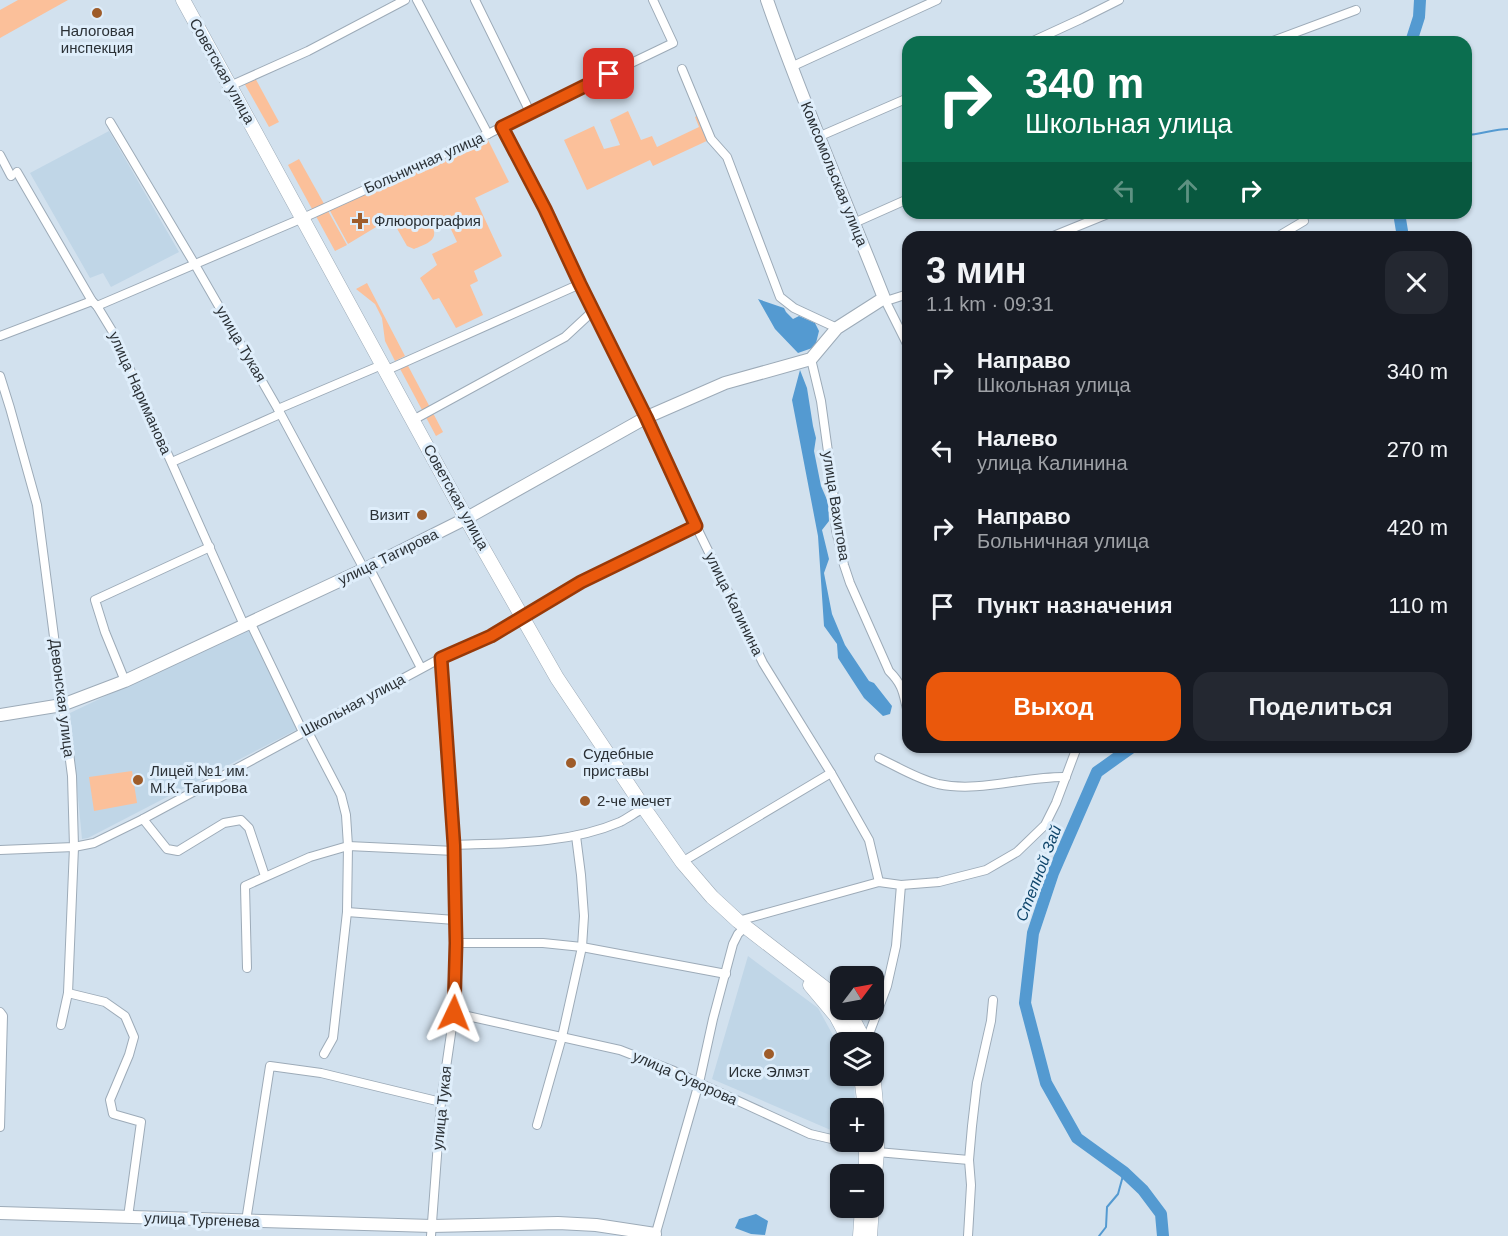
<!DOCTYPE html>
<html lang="ru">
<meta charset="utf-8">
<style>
:root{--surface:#171b24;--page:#242831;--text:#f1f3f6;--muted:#9ea1a6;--accent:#ea580c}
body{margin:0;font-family:Arial,sans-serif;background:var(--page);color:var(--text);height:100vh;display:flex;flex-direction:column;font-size:22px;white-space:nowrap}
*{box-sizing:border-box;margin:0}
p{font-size:20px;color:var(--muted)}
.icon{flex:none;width:33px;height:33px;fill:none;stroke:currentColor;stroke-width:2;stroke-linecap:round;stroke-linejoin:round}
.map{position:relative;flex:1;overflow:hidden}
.details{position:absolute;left:902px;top:231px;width:570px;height:522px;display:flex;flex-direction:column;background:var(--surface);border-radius:18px;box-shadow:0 2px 4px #0004}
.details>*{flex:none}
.banner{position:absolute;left:902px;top:36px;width:570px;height:183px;border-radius:18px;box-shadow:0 2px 4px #0004;background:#0b6e4f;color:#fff;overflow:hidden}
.needle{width:39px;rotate:58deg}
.fabs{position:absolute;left:830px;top:966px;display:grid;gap:12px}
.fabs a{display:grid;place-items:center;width:54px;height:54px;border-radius:12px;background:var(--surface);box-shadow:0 2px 4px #0004;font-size:30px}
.pin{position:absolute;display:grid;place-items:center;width:51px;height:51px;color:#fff;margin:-26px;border-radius:12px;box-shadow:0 3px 9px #0006}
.me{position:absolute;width:66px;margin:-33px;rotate:2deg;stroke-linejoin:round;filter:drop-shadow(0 0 4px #0008)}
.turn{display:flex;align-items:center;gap:21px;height:126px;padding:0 24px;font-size:27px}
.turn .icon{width:78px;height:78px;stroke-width:2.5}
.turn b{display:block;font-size:42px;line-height:51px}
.lanes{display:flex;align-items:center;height:57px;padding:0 24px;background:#0003;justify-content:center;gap:30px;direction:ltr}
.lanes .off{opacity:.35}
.round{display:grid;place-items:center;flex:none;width:63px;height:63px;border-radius:18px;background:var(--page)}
.head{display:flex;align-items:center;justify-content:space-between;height:102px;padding:0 24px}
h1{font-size:36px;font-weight:700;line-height:45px}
.button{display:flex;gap:12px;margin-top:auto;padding:12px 24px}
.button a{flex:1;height:69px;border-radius:18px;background:var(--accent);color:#fff;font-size:24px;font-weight:700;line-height:69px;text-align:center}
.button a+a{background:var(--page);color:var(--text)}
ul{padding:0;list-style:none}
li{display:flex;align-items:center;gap:18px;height:78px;padding:0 24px}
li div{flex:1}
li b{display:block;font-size:22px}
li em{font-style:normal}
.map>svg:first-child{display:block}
.built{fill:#c0d6e7}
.green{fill:#fbc09a}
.water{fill:#549ad1}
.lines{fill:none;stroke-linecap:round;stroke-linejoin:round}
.stream{stroke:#549ad1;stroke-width:2}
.river{stroke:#549ad1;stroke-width:12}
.street-casing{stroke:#9dabb8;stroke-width:10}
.secondary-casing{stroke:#9dabb8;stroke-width:14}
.primary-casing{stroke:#9dabb8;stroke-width:15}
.street{stroke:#fff;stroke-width:8}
.secondary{stroke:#fff;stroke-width:12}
.primary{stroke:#fff;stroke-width:14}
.route-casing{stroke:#983908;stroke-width:15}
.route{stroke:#ea580c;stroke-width:10}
.poi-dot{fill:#9e5c2a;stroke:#dfeefb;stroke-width:2}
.labels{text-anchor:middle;stroke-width:6;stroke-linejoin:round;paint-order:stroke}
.poi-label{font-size:15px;fill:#2b3136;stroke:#dfeefb;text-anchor:start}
.street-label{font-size:15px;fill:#2b3136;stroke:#dfeefb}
.water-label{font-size:16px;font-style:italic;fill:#10466b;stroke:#dfeefb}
</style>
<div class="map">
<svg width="1508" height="1236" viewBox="0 0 1508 1236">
<rect width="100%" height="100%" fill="#d2e1ee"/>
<g class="built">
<path d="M109,131l70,121 -68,35 -8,-14 -13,5 -60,-105z"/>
<path d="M250,627l48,102 -210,109 -6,1 -12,-126z"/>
<path d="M748,956l70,52 22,40v28h14l1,32h-15v26l-128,-55z"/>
</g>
<g class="green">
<path d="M18,0h50l-68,38v-28z"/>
<path d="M254,76l25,46 -10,5 -26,-46z"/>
<path d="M686,77l25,62 -58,27 -3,-6 -63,30 -23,-50 30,-14 10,23 16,-4 -10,-25 18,-9 13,29 11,-4 5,11 42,-20 -4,-10 3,-2 -17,-36z"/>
<path d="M486,136l23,46 -34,16 27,58 -28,15 4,10 -8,4 13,30 -27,13 -17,-30 -6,2 -13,-22 17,-13 -5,-11 25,-12 -9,-19 -14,8c2,11 -11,14 -20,18l-7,-3 -16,-28 -43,26 -19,-35 94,-41z"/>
<path d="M299,159l48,86 -12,6 -47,-86z"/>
<path d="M367,283l38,73 -10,5 -10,-20 -3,-23 -7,-14 -19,-15z"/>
<path d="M406,362l37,70 -7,4 -38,-71z"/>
<path d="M132,771l5,32 -43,8 -5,-34z"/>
</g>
<g class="water">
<path d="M758,299l26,9 2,4 7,7 6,-3 16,7 4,8 -4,16 -17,6 -23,-24z"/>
<path d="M800,370l7,18 6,38 3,12 -2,13 7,35 7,16 1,19 -7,9 7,29 -5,14 8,41 13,31 24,36 5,2 18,23 -2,8 -7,2 -19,-18 -26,-40 -1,-14 -13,-18 -6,-90 -26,-136z"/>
<path d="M756,1214l12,7 -3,14 -14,-1 -16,-6 4,-9z"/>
</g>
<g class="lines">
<g class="stream">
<path d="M1466,135c14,0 27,-6 42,-6"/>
<path d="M1099,1236l7,-9 1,-20 11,-13 6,-22"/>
</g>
<g class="river">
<path d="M1411,42l8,-25 1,-17"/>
<path d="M1399,213l4,24"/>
<path d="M1132,747l-35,25 -44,101 -20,60 -8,70 21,80 31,55 47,34 19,18 18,24 2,22"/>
</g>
<g class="street-casing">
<g id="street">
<path d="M417,0l71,134"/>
<path d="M475,0l55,112"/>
<path d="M1031,42l50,-23 38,-19"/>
<path d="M1270,42l86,-32"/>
<path d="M791,67l146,-67"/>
<path d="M682,69l29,70 16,18 53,140 14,11 43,20"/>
<path d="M230,86l78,-35 97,-51"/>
<path d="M110,122l84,141 84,146 86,160"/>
<path d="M502,127l43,82 35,75 67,133 49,109 67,137 68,110 38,67 10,42"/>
<path d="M818,137l90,-39"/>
<path d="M0,155l11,21"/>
<path d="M17,172l75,129 5,5 17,28 130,291"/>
<path d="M854,223l54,-24"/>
<path d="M1051,237l59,-24"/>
<path d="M1277,237l27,-16"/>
<path d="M884,298l24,48"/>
<path d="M886,301l22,-7"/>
<path d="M97,306l206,-88 185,-84 85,-43 100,-48 -20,-43"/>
<path d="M0,336l92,-35"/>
<path d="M811,359l10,42 12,87 3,42 8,35 6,18 39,88c15,15 14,23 19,42"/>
<path d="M387,370l193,-86"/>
<path d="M0,376l10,32 27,97 35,271 2,71 -6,146 -7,32"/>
<path d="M278,409l106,-45"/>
<path d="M413,420l152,-83 28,-26"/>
<path d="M172,462l108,-48"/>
<path d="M369,567l52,101"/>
<path d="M250,622l53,110"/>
<path d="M125,681l-20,-49 -10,-32 115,-53"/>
<path d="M307,730l34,65 5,20 2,31 -1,66 -14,126 -9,16"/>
<path d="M879,758c19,9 38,21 59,26 42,9 86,-8 128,-7"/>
<path d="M143,819l24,30 11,2 46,-28 17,-3 8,8 16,48"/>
<path d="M455,845c54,-2 114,-1 165,-23 8,-4 16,-10 24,-14"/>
<path d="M0,850l74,-3 20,-4 49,-24 298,-161 50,-22 90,-54 115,-56"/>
<path d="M682,862l149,-89"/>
<path d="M347,912l108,8"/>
<path d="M738,921l141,-39 22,3 38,-3 47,-12 31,-18 28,-27 11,-22 21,-56"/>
<path d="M456,943h87l39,4 144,27"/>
<path d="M247,968l-2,-82 65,-29 38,-11 107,5"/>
<path d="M68,993l37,9 20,14 9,21 -5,18 -19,45 3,14 28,8 -13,95"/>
<path d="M0,1012l3,4 -3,111"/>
<path d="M454,1013l166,37 54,21 25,12 111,51 30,7"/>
<path d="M866,1042l21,-56 9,-40 5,-61"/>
<path d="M537,1125l25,-88 20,-90 2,-31 -3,-41 -5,-39"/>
<path d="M841,1142l26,6"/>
<path d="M877,1152l92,8"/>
<path d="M246,1221l24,-155 51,7 120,29"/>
<path d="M431,1236l10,-134 13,-89 2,-70 -1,-98 -14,-187"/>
<path d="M655,1236l44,-153 14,-64 20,-75 5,-10 7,-7"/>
<path d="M968,1236l3,-51 -2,-25 3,-34 5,-43 14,-62 2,-21"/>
</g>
</g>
<g class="secondary-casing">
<g id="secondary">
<path d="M0,715l62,-10 63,-24 244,-114 98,-49 180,-101 78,-34 86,-24 26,-31 47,-30c-39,-99 -82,-197 -117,-298"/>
<path d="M0,1213l432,13 126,-3 38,2 59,9"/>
</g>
</g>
<g class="primary-casing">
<g id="primary">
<path d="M183,0l289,529 85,149 87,130 38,54 30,35 26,24 92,71 10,10"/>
<path d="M810,985l26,31 14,26"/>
<path d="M846,1010l8,11 11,21"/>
<path d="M873,1072l4,43v37l-4,48"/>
<path d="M861,1076l4,32"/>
<path d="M866,1174v-32"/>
<path d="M860,1236l2,-28"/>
<path d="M870,1236l2,-28"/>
</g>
</g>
<use href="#street" class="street"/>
<use href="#secondary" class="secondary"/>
<use href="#primary" class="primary"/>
</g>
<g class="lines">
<g class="route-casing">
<path id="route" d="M454,1013l2,-70 -2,-98 -13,-187 50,-22 90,-54 115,-56 -50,-109 -66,-133 -35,-75 -43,-82 107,-53"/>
</g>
<use href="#route" class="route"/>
</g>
<g class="poi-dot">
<circle cx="97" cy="13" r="6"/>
<path d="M357 212h6v6h6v6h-6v6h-6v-6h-6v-6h6z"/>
<circle cx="422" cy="515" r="6"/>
<circle cx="571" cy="763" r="6"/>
<circle cx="138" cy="780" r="6"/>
<circle cx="585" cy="801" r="6"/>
<circle cx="769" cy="1054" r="6"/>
</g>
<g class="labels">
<g class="poi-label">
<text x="97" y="36" text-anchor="middle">Налоговая<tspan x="97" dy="17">инспекция</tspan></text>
<text x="374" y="226">Флюорография</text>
<text x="410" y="520" text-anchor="end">Визит</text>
<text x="583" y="759">Судебные<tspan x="583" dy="17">приставы</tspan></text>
<text x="150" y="776">Лицей №1 им.<tspan x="150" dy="17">М.К. Тагирова</tspan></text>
<text x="597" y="806">2-че мечет</text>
<text x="769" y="1077" text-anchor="middle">Иске Элмэт</text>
</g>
<g class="street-label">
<text transform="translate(222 71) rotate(61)" y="5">Советская улица</text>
<text transform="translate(424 163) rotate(-24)" y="5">Больничная улица</text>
<text transform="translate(834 174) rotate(68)" y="5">Комсомольская улица</text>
<text transform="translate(241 344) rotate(60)" y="5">улица Тукая</text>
<text transform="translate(140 393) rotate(66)" y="5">улица Нариманова</text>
<text transform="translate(456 497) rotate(61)" y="5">Советская улица</text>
<text transform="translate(836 506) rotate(81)" y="5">улица Вахитова</text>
<text transform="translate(388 557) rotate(-26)" y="5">улица Тагирова</text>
<text transform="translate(734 604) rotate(64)" y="5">улица Калинина</text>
<text transform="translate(62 698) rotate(83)" y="5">Девонская улица</text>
<text transform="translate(353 705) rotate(-28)" y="5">Школьная улица</text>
<text transform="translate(685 1078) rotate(24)" y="5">улица Суворова</text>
<text transform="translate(442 1108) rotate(-84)" y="5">улица Тукая</text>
<text transform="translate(202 1220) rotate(2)" y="5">улица Тургенева</text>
</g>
<g class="water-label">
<text transform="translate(1038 873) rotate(-69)" y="6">Степной Зай</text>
</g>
</g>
</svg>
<div class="fabs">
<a><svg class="needle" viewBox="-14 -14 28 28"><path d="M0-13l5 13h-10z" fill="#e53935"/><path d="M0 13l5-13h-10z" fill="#9ea1a6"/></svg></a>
<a><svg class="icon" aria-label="layers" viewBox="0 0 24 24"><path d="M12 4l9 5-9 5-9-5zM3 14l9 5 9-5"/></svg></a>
<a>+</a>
<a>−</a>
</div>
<div class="pin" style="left:609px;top:74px;background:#d93025"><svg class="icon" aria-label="arrive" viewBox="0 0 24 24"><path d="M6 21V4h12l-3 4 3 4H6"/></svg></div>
<svg class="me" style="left:454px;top:1013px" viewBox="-20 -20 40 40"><path d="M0-17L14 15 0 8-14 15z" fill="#ea580c" stroke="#fff" stroke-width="4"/></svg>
<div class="banner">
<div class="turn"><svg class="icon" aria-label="right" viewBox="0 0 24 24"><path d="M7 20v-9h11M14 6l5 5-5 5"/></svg><div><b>340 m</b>Школьная улица</div></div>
<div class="lanes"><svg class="icon off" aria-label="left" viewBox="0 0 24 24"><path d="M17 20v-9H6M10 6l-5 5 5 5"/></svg><svg class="icon off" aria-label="ahead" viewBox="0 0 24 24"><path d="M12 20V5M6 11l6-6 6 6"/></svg><svg class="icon" aria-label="right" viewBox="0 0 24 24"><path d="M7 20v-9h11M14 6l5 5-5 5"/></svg></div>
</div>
<section class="details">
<div class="head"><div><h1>3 мин</h1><p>1.1 km · 09:31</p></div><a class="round"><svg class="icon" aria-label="close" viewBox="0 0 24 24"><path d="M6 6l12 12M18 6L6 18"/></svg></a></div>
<ul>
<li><svg class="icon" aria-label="right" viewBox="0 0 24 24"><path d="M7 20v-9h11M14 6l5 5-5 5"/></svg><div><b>Направо</b><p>Школьная улица</p></div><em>340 m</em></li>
<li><svg class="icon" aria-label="left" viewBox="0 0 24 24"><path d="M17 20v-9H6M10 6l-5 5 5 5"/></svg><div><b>Налево</b><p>улица Калинина</p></div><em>270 m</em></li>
<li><svg class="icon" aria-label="right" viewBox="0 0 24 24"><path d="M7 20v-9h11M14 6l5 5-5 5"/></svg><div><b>Направо</b><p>Больничная улица</p></div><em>420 m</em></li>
<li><svg class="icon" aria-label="arrive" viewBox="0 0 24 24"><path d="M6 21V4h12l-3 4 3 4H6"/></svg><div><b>Пункт назначения</b></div><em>110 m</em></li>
</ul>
<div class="button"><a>Выход</a><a>Поделиться</a></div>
</section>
</div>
